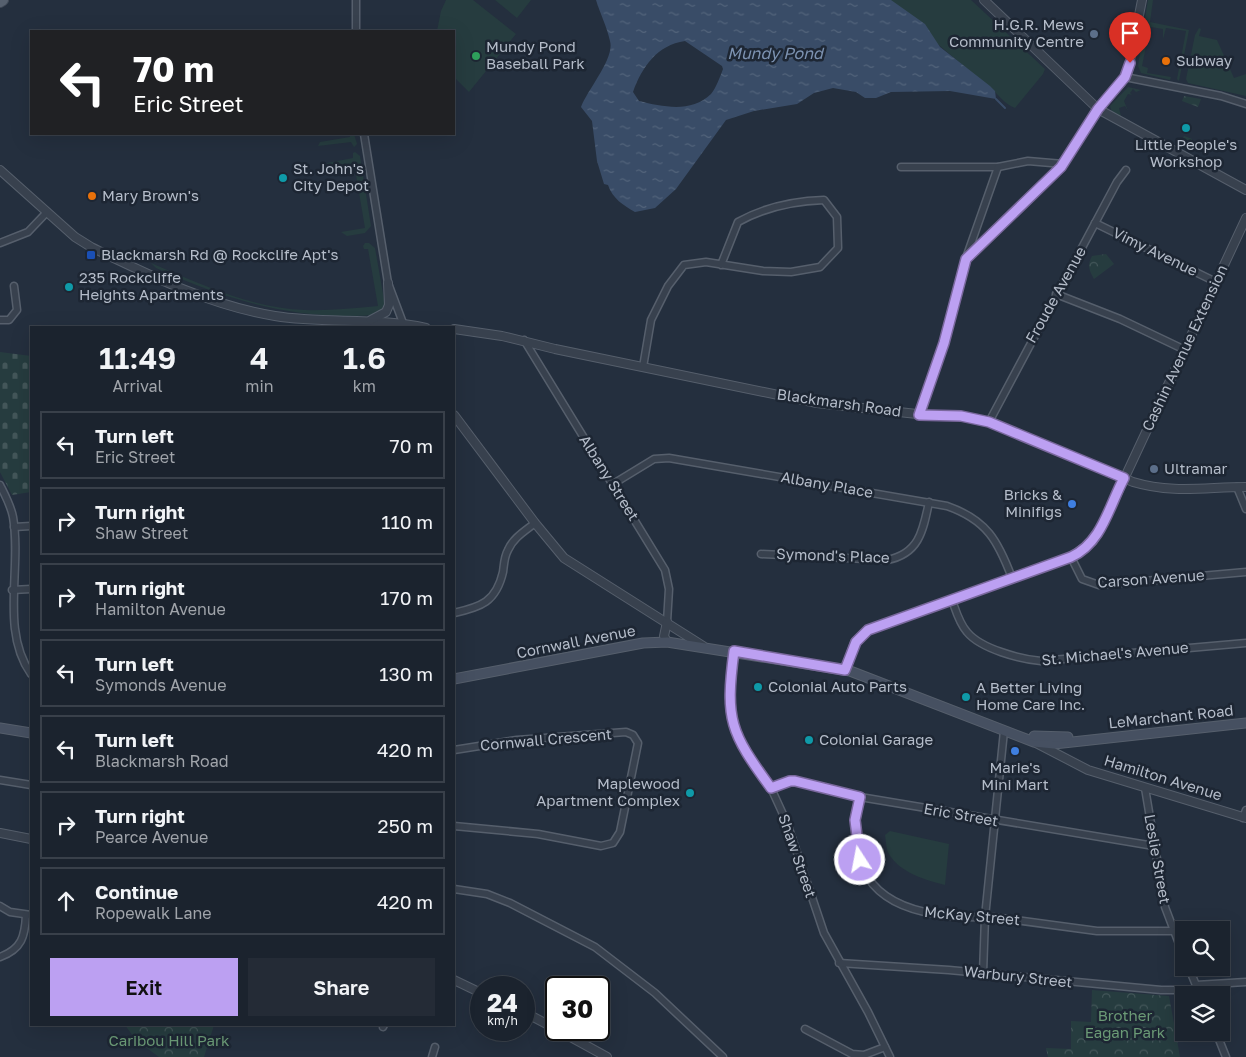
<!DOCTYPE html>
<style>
:root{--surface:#1b232e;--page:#242b36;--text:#f1f3f6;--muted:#a0a4aa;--line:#39404a;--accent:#bca0f2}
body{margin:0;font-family:"Golos Text",sans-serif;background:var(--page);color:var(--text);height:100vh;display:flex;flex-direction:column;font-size:19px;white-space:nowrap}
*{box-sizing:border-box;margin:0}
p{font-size:16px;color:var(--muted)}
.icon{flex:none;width:28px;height:28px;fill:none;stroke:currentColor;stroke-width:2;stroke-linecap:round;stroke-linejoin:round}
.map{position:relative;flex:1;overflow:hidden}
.panel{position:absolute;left:30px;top:326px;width:425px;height:700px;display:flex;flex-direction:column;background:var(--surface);border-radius:0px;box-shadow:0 5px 20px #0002,0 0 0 1px var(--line)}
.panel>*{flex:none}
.guide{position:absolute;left:30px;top:30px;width:425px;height:105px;border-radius:0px;box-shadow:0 5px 20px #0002,0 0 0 1px var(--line);background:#202124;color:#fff;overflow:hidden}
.buttons{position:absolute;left:1175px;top:921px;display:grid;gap:10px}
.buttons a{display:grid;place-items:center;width:55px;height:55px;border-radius:0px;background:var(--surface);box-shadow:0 5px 20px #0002,0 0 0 1px var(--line);font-size:25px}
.speed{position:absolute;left:470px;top:976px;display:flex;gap:10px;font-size:25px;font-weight:700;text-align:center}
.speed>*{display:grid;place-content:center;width:65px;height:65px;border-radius:50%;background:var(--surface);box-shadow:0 5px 20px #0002,0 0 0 1px var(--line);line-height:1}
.speed small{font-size:12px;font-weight:400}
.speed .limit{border:2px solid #111;border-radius:8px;background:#fff;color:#111}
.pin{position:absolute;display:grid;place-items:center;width:42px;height:42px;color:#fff;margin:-51px -21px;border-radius:50% 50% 50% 0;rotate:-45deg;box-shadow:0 0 5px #0007}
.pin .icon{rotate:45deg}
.me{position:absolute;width:55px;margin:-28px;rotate:349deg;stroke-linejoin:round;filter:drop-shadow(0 0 4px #0008)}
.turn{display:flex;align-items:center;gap:18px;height:105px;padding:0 20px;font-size:22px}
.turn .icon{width:65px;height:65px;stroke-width:2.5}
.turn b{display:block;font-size:35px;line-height:42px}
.eta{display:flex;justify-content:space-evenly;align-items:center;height:85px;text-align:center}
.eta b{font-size:30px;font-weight:600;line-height:35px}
.primary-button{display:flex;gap:10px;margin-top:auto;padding:10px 20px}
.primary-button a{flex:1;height:58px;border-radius:0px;background:var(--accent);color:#111;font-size:20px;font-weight:600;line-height:58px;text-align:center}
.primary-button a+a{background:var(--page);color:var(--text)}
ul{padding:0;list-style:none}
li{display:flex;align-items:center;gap:15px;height:68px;margin:0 10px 8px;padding:0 10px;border:2px solid var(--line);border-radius:0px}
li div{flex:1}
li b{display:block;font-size:19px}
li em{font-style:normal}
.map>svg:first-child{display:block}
.grass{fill:#263c3f}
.cemetery{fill:url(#cemetery-stones)}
.park{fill:url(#park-crowns)}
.water{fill:url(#water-ripples);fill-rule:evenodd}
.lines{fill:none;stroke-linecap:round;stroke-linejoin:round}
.stream{stroke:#394c67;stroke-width:2}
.minor-casing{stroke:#565f6c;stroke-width:9}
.tertiary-casing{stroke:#565f6c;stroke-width:10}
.secondary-casing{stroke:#565f6c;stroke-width:11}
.primary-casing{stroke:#414a57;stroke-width:12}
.minor{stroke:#38414e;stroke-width:6}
.tertiary{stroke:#38414e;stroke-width:8}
.secondary{stroke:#465061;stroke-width:9}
.primary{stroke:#56606e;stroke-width:10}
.route-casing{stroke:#7a689d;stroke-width:12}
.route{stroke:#bca0f2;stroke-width:9}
.service-dot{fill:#5c6f8a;stroke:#1d2633;stroke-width:2}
.leisure-dot{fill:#2e9e5b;stroke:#1d2633;stroke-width:2}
.food-dot{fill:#e8710a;stroke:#1d2633;stroke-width:2}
.culture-dot{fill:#0f9aa8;stroke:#1d2633;stroke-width:2}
.transit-dot{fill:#1a4fb4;stroke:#1d2633;stroke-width:2}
.shop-dot{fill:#3f7fe0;stroke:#1d2633;stroke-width:2}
.labels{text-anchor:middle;stroke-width:5;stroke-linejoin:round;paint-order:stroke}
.poi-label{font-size:15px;fill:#b4bcc9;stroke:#1d2633;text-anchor:start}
.street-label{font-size:15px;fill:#b4bcc9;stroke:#1d2633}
.park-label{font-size:15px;fill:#6b9a76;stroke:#1d2633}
.water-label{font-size:16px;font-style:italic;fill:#7c92b1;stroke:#1d2633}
</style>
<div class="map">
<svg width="1246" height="1057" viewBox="0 0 1246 1057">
<defs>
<pattern id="cemetery-stones" width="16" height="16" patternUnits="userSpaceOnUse" patternTransform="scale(1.25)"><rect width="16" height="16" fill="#263c3f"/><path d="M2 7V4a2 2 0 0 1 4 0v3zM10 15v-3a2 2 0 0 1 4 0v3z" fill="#435659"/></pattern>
<pattern id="park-crowns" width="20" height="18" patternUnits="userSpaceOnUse" patternTransform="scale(1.25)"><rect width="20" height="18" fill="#263c3f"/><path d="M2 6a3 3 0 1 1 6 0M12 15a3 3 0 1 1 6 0" fill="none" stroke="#435659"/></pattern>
<pattern id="water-ripples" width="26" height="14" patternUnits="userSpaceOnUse" patternTransform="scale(1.25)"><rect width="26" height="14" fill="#394c67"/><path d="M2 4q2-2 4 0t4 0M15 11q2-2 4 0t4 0" fill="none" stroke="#53647b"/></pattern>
</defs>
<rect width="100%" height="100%" fill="#242f3e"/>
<g class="grass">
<path d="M446,0h27l43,34 -47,58 -15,-15v-46h-17l4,-20z"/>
<path d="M495,0h36l-14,18z"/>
<path d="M889,0h82l74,69 -2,5 -28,34c-11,-4 -17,-14 -26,-22 -35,-27 -68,-56 -100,-86z"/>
<path d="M1148,0h5l-3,22 39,8 -10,51 -2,-2 9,-48 -20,-3 -3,11v-10l-12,-2 -2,6 -6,-2z"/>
<path d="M1199,28l2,1 -2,7 18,4 17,38 12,-4v22l-58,-13 -2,-4 9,-44z"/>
<path d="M1142,39l5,2 -5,25 6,2 -1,5 24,4 -1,3 -29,-7 -3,-7z"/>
<path d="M1128,87l13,3 -5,2 -3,-3 -3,4 2,2 -4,-1 -4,7 4,10 -3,-5 -6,2 2,8 -9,-4 -2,-6z"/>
<path d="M350,134h4l3,10 -3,3 -3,-5 -33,4 2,-4 30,-5z"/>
<path d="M355,152l5,4 11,70 -6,7 -18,3 -6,-4 24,-4 -11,-65 -26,5 -1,-5 26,-5v-5z"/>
<path d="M365,243h4l6,5 10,57 -2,4 -7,6c-79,6 -150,-15 -220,-47l-5,-5c49,21 100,45 154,47 24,1 49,-2 73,-4l-10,-57h-4l-1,-3z"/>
<path d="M890,831l59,13 -4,41c-19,-5 -45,-12 -56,-31 -3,-5 -3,-13 -4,-19z"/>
</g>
<path class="cemetery" d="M0,352l31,4v136l-19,3 -12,-23z"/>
<g class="park">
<path d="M1184,96l17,3 -3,8 -16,-6z"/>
<path d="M1184,136l8,3 -1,13 -12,-6z"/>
<path d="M1106,254l8,10 -20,15c-5,-9 -7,-14 -2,-23z"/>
<path d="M1092,990l77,6 11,61h-132l-2,-9 25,1v-28l20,1z"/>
<path d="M125,1025h89l-10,32h-45l-23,-17z"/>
</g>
<path class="water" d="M596,0h295l34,24 15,23 50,39 5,5 1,8 -46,-8 -59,1 -15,6h-11l-9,-6 -23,-4 -19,5 -17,11 -43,7 -28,9 -50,69 -21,19 -20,4c-12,-7 -22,-13 -27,-27l-4,-1 -7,-23 -5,-40 -11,-14c7,-18 34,-49 29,-66 -3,-14 -10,-28 -14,-41zM685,41l37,25 1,3c-3,8 -7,19 -12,25 -19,19 -48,13 -72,7l-6,-9c9,-25 24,-47 52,-51z"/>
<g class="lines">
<path class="stream" d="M996,99l9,9"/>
<g class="minor-casing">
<g id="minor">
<path d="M356,31v-31"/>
<path d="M1125,77l96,19 25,8"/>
<path d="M364,134l24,149 15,40"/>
<path d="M901,167h97l30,-6 35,3"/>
<path d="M1095,223l121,59"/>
<path d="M0,243l28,-11 19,-20"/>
<path d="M966,258l32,-91"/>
<path d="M1056,294l64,25 63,30"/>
<path d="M0,320h9l8,-10 -3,-24"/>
<path d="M524,340l141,230 4,19 -2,33"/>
<path d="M643,367l8,-47 17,-34 16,-21 22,-3 57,9 28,1 29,-5 18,-19 -1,-31 -13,-17c-31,1 -59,7 -86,22l-17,43"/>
<path d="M919,415l25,-72 22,-84 95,-92 37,-58"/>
<path d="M989,422l128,-240 9,-12"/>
<path d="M613,484l41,-25 15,-1 278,48c40,14 51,35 65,72"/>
<path d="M0,485c5,10 11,21 13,32 9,52 -13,113 18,157"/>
<path d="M1237,487l9,22"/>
<path d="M14,527l17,-1"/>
<path d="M761,554l126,6c32,-6 36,-29 42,-58"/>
<path d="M1071,557l11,22 17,6 147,-13"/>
<path d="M12,590l19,-1"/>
<path d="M952,600c4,11 7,23 15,32 14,17 53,27 74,29l205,-18"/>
<path d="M454,613c27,-6 42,-11 49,-41 1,-7 1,-15 5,-22 5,-12 17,-19 27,-27"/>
<path d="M734,651l-5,47 6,33 14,26 22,31 16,35 37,110 44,79 22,45"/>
<path d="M454,750l63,-10 109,-8 7,3 5,8 -18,89 -7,11 -12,3 -63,-12 -84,-8"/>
<path d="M0,780l31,5"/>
<path d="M771,788l19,-7h5l65,16 294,49"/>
<path d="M1145,788l20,119 19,50"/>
<path d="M860,797c-22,101 47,123 133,120l104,14h75"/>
<path d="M1243,818l3,-8"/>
<path d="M454,889l33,5 23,9 85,44 60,46 68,64"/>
<path d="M0,906l10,6 21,3"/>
<path d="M0,957c22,-8 25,-21 26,-42"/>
<path d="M839,963l110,7 212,20h37"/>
<path d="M1189,968l11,27"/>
<path d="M983,973l2,-56 19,-186"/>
<path d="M1196,985l50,-3"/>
<path d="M383,1027l1,-2"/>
<path d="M805,1029l47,25 12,1 21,-8"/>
<path d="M1216,1032l10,25"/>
<path d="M432,1057l3,-10"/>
</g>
</g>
<g class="tertiary-casing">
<g id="tertiary">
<path d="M984,0l114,109 148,81"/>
<path d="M1098,109l23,-26 7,-12 14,-71"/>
<path d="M0,170l75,67 16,10c58,28 120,59 184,69 50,8 102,1 151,12"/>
<path d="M371,320l15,-8 3,-7 -1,-22"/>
<path d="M454,329l48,7 53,13 262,54 109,12 35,1 28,6 144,60c40,12 73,5 113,5"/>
<path d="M454,415l81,108 29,35 139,88"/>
<path d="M667,622l-3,14 3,6"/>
<path d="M845,670l10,-28 13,-12 203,-73 22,-16 11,-19 142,-304"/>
<path d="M1036,743l52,27 158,48"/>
<path d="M0,833l31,6"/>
<path d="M454,980l27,13"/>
<path d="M524,1012l32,17"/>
<path d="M558,1030l49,27"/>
</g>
</g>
<g class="secondary-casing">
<g id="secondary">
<path d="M454,679l189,-36 24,-1 183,29 184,71 20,2 192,-21"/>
<path d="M0,728l31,5"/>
<path d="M1034,736l34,1"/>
</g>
</g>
<g class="primary-casing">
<path id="primary" d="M0,2l3,-2"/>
</g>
<use href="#minor" class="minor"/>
<use href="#tertiary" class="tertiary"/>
<use href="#secondary" class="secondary"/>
<use href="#primary" class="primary"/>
</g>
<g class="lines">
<g class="route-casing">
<path id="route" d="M860,860l-5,-40 5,-23 -65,-16h-5l-19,7c-41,-56 -46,-68 -37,-137l111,19 11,-28 12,-12 203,-73c31,-14 38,-51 53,-79l-135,-56 -28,-6 -42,-1 25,-72 22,-84 95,-92 37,-58 27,-32 5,-14"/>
</g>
<use href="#route" class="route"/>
</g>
<g class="service-dot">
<circle cx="1094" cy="34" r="5"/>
<circle cx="1154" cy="469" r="5"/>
</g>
<circle class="leisure-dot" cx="476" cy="56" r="5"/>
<g class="food-dot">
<circle cx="1166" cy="61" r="5"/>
<circle cx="92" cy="196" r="5"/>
</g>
<g class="culture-dot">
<circle cx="1186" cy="128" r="5"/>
<circle cx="283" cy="178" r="5"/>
<circle cx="69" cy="287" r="5"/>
<circle cx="758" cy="687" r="5"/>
<circle cx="966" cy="697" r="5"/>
<circle cx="809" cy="740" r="5"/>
<circle cx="690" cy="793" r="5"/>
</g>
<rect class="transit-dot" x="86" y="250" width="10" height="10" rx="2.5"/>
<g class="shop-dot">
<circle cx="1072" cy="504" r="5"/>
<circle cx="1015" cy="751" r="5"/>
</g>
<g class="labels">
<g class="poi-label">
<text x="1084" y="30" text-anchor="end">H.G.R. Mews<tspan x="1084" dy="17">Community Centre</tspan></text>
<text x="486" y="52">Mundy Pond<tspan x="486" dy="17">Baseball Park</tspan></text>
<text x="1176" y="66">Subway</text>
<text x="1186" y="150" text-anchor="middle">Little People's<tspan x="1186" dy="17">Workshop</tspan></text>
<text x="293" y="174">St. John's<tspan x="293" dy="17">City Depot</tspan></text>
<text x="102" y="201">Mary Brown's</text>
<text x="101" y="260">Blackmarsh Rd @ Rockclife Apt's</text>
<text x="79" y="283">235 Rockcliffe<tspan x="79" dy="17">Heights Apartments</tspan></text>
<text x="1164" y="474">Ultramar</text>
<text x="1062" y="500" text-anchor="end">Bricks &amp;<tspan x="1062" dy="17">Minifigs</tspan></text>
<text x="768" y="692">Colonial Auto Parts</text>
<text x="976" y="693">A Better Living<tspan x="976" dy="17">Home Care Inc.</tspan></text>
<text x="819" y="745">Colonial Garage</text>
<text x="1015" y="773" text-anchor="middle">Marie's<tspan x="1015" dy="17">Mini Mart</tspan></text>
<text x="680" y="789" text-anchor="end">Maplewood<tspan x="680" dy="17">Apartment Complex</tspan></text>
</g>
<g class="street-label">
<text transform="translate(1155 252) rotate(26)" y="5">Vimy Avenue</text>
<text transform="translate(1056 295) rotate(-61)" y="5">Froude Avenue</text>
<text transform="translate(1185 348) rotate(-65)" y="5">Cashin Avenue Extension</text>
<text transform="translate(839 403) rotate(8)" y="5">Blackmarsh Road</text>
<text transform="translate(609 478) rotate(58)" y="5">Albany Street</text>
<text transform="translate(827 485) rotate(10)" y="5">Albany Place</text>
<text transform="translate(833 556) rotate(2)" y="5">Symond's Place</text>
<text transform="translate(1151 579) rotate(-4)" y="5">Carson Avenue</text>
<text transform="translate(576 642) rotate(-11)" y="5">Cornwall Avenue</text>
<text transform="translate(1115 654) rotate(-5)" y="5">St. Michael's Avenue</text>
<text transform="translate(1171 717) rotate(-6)" y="5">LeMarchant Road</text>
<text transform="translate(546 740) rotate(-5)" y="5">Cornwall Crescent</text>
<text transform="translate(1163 778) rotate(17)" y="5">Hamilton Avenue</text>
<text transform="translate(961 815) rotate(10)" y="5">Eric Street</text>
<text transform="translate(797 856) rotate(71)" y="5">Shaw Street</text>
<text transform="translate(1157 859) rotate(80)" y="5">Leslie Street</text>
<text transform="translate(972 916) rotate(5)" y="5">McKay Street</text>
<text transform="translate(1018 977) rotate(6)" y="5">Warbury Street</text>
</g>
<g class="park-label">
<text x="1125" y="1021">Brother<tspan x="1125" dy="17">Eagan Park</tspan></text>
<text x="169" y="1046">Caribou Hill Park</text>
</g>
<g class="water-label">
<text x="775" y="59">Mundy Pond</text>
</g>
</g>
</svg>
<div class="buttons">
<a><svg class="icon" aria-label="search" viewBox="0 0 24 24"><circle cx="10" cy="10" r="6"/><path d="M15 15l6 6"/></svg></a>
<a><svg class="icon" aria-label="layers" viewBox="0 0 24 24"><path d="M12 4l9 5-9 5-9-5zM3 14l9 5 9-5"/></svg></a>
</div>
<div class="speed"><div>24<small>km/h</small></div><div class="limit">30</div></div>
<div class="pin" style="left:1130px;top:63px;background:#d93025"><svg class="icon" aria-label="arrive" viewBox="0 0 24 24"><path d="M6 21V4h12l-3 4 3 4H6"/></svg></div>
<svg class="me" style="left:860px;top:860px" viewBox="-20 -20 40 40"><circle r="17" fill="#bca0f2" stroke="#fff" stroke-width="3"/><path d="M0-11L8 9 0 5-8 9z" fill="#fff"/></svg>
<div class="guide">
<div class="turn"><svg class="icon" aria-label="left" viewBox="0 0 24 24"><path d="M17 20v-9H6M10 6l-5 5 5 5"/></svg><div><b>70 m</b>Eric Street</div></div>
</div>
<section class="panel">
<div class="eta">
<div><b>11:49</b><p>Arrival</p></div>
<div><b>4</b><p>min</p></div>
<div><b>1.6</b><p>km</p></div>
</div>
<ul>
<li><svg class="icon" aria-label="left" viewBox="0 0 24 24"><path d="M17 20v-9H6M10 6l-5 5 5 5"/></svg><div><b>Turn left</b><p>Eric Street</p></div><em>70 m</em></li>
<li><svg class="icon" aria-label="right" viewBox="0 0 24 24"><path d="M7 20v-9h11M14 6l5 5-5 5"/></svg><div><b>Turn right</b><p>Shaw Street</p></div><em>110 m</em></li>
<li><svg class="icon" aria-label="right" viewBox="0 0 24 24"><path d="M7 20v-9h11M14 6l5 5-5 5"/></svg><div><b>Turn right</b><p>Hamilton Avenue</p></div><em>170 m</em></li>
<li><svg class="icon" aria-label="left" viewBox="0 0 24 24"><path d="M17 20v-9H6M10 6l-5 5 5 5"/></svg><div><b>Turn left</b><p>Symonds Avenue</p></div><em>130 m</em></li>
<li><svg class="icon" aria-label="left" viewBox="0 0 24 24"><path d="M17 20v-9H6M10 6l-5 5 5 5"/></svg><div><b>Turn left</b><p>Blackmarsh Road</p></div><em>420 m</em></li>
<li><svg class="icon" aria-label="right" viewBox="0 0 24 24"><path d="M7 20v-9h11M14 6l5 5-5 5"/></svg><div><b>Turn right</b><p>Pearce Avenue</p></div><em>250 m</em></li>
<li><svg class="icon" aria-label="ahead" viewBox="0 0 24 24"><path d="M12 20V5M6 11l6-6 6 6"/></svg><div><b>Continue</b><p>Ropewalk Lane</p></div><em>420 m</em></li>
</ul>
<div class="primary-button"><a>Exit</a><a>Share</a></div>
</section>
</div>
